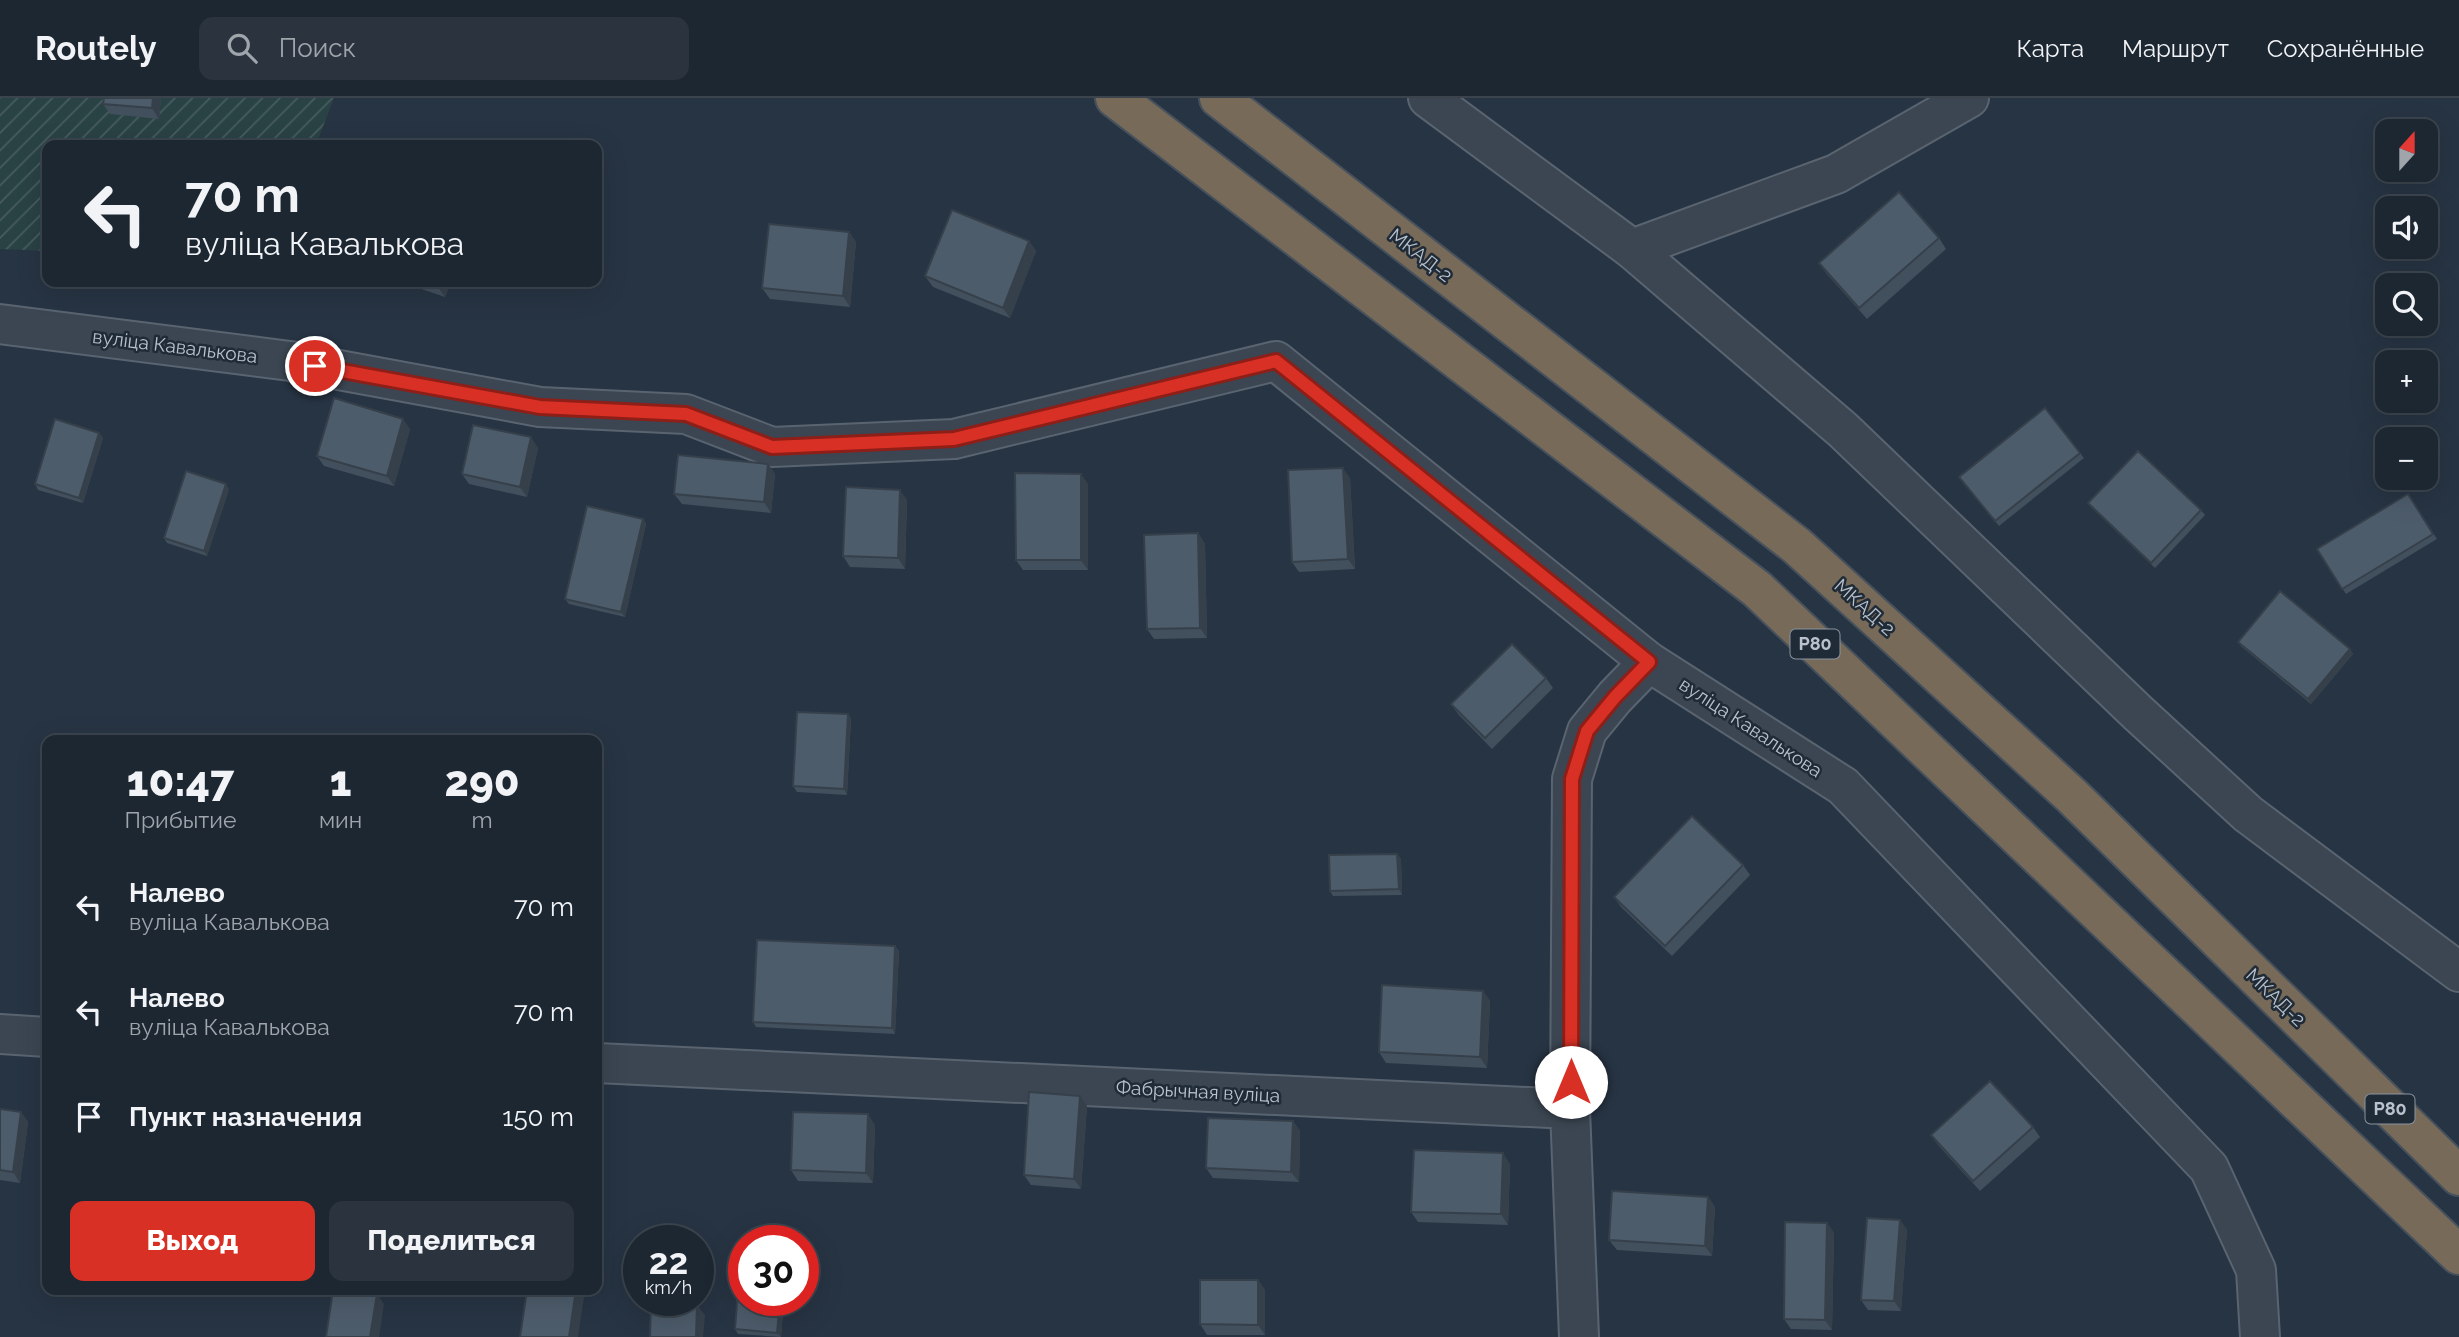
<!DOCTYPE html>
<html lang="ru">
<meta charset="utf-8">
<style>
:root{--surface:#1d2732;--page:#2a333e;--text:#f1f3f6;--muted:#a0a5ac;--line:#3b444d;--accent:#d93025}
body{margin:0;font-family:Raleway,sans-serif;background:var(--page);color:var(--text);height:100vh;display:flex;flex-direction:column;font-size:26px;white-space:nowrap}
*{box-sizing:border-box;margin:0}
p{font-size:23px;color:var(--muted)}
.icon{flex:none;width:38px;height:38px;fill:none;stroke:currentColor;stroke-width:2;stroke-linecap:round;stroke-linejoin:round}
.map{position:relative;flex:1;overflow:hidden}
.side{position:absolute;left:42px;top:637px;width:560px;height:560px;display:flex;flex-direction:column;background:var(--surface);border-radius:14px;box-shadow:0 7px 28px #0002,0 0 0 2px var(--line)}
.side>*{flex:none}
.banner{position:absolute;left:42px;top:42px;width:560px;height:147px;border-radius:14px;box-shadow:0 7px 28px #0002,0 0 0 2px var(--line);background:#1d2732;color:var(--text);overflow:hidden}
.needle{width:46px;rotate:21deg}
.controls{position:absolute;left:2375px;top:21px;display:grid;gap:14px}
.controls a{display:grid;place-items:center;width:63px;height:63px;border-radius:14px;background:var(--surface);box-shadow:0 7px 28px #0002,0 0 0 2px var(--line);font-size:35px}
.speed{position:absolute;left:623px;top:1127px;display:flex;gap:14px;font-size:35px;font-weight:700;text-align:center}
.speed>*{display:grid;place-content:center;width:91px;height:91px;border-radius:50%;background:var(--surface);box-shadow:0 7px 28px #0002,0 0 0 2px var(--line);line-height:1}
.speed small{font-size:18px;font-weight:400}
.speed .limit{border:10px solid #d22;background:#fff;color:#111}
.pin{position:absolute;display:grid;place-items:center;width:60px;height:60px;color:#fff;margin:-30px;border:4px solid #fff;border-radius:50%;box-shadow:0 2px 7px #0007}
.me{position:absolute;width:77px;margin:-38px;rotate:0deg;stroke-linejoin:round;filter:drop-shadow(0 0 5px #0008)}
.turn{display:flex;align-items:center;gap:24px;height:147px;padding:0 28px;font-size:32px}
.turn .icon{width:91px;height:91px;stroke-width:2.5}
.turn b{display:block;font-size:49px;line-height:60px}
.eta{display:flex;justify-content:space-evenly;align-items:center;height:119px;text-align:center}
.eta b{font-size:42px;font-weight:800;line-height:49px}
.cta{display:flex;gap:14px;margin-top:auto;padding:14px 28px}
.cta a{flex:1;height:80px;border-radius:14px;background:var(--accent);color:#fff;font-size:28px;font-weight:800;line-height:80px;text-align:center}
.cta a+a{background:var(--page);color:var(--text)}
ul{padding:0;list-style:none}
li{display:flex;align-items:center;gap:21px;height:105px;padding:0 28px}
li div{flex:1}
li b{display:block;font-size:26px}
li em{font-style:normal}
header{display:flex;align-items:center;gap:42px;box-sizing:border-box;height:98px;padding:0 35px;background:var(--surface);border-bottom:2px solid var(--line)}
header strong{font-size:33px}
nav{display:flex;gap:38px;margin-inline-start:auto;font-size:24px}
.search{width:490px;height:63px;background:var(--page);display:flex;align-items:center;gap:18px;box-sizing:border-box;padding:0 24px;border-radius:14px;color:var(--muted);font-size:26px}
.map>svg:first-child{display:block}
.garden{fill:url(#garden-furrows)}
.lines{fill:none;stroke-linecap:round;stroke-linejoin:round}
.street-casing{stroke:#596470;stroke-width:42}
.highway-casing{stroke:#46515d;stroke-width:42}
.street{stroke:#3b4652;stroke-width:38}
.highway{stroke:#786a58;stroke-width:38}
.wall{fill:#424f5c}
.shaded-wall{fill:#36404b}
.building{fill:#4d5c6b;stroke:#36404b;stroke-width:2}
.route-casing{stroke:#8d1f18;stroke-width:18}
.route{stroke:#d93025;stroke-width:12}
.labels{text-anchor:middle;stroke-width:5;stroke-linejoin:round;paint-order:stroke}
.shield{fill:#202b38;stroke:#8a94a0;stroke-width:2}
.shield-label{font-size:18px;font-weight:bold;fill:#b8c1cc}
.street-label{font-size:19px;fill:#b8c1cc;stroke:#202b38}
</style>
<header>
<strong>Routely</strong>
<div class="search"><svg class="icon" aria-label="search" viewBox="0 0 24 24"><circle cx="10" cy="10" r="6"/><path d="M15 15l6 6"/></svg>Поиск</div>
<nav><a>Карта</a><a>Маршрут</a><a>Сохранённые</a></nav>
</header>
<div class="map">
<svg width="2459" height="1239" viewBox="0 0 2459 1239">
<defs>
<pattern id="garden-furrows" width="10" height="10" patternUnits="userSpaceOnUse" patternTransform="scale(1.75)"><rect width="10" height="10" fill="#294244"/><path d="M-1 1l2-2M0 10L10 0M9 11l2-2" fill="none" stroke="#465c5e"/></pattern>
</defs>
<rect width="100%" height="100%" fill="#273443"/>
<path class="garden" d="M0,0h334l-18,47h-269v106l-47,-2z"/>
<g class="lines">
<g class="street-casing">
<g id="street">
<path d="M1428,0l204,151 204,-75 133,-76"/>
<path d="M1632,151l211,181 295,283 110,101 211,158"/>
<path d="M0,226l290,37 250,46 146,7 86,33 182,-8 322,-78 373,301 194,124 366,382 47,102 4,67"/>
<path d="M0,936l47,3"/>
<path d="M597,965l973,46 9,228"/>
<path d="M1570,1011l2,-330 15,-48 28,-34 34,-35"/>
</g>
</g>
<g class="highway-casing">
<g id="highway">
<path d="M1115,0l642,491 702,666"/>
<path d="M1219,0l578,448 275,250 387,380"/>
</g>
</g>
<use href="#street" class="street"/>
<use href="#highway" class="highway"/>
</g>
<g class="wall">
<path d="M104,0h57l-2,21 -49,-5 -7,-10z"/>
<path d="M849,134l7,10 -6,65 -80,-8 -8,-11z"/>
<path d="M1939,140l7,11 -79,70 -41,-46 -7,-10z"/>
<path d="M1029,143l7,10 -26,67 -77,-31 -8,-11z"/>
<path d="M401,184h50l-6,15z"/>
<path d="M410,331l-16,57 -70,-20 -7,-10z"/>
<path d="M99,335l4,5 -20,65 -45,-13 -3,-6z"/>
<path d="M538,350l-11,49 -58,-13 -7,-10z"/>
<path d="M2080,355l4,5 -85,68 -36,-44z"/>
<path d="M768,366l7,10 -4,39 -89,-9 -8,-10z"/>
<path d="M1350,380l5,91 -56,3 -7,-10z"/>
<path d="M1088,386v86h-65l-7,-10z"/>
<path d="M229,391l-22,67 -40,-13 -3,-5z"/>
<path d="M2408,396l29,45 -91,55 -29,-45z"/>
<path d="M907,402l-2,69 -55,-2 -7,-11z"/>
<path d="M2088,405l113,7 4,5 -50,53 -63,-60z"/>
<path d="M643,421l3,5 -21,93 -56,-13 -4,-5z"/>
<path d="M1198,435l7,11 2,94 -53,1 -7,-10z"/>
<path d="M2238,544l112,7 3,5 -42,50 -69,-57z"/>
<path d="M1546,580l7,10 -61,61 -34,-35 -7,-10z"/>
<path d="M848,616l3,5 -4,76 -50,-3 -4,-6z"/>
<path d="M1397,756l4,5 1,36 -69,1 -3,-5z"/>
<path d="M1743,767l7,10 -78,81 -51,-49 -7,-10z"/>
<path d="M895,848l4,5 -4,83 -139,-7 -3,-5z"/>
<path d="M1483,893l7,10 -3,67 -101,-5 -7,-11z"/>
<path d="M1087,1008l-6,83 -50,-4 -7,-10z"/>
<path d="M0,1011l21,3 7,10 -8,61 -20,-3z"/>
<path d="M1293,1023l7,10 -1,51 -86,-4 -7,-10z"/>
<path d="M875,1027l-2,58 -75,-2 -7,-11z"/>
<path d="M2033,1029l7,10 -60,54 -42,-46 -7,-10z"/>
<path d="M1510,1066l-2,61 -90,-3 -7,-10z"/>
<path d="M1708,1099l7,10 -3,49 -95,-6 -8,-10z"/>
<path d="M1900,1122l7,10 -6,81 -33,-1 -7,-10z"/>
<path d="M1827,1125l7,10 -2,97 -41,-1 -7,-10z"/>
<path d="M1258,1182l7,10v45h-58l-7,-11z"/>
<path d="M744,1202h40l-3,37 -43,-3 -3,-5z"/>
</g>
<g class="shaded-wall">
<path d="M153,0h8l-2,21 -7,-11z"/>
<path d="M849,134l7,10 -6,65 -7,-11z"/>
<path d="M1029,143l7,10 -26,67 -7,-10z"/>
<path d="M440,184h11l-6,15 -7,-10z"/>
<path d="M403,321l7,10 -16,57 -7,-10z"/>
<path d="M99,335l4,5 -20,65 -4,-5z"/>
<path d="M531,339l7,11 -11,49 -7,-10z"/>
<path d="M768,366l7,10 -4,39 -7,-11z"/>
<path d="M1343,370l7,10 5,91 -7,-10z"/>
<path d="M1081,376l7,10v86l-7,-10z"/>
<path d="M226,386l3,5 -22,67 -3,-5z"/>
<path d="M900,392l7,10 -2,69 -7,-11z"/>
<path d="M643,421l3,5 -21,93 -4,-5z"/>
<path d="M1198,435l7,11 2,94 -7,-10z"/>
<path d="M2350,551l3,5 -42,50 -3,-5z"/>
<path d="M848,616l3,5 -4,76 -3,-6z"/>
<path d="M1397,756l4,5 1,36 -3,-6z"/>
<path d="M597,834l4,6 -4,46z"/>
<path d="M895,848l4,5 -4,83 -3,-6z"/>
<path d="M1483,893l7,10 -3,67 -7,-11z"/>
<path d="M1080,998l7,10 -6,83 -7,-10z"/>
<path d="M21,1014l7,10 -8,61 -7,-11z"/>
<path d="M868,1016l7,11 -2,58 -7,-10z"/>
<path d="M1293,1023l7,10 -1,51 -8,-10z"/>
<path d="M1503,1055l7,11 -2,61 -7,-11z"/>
<path d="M1708,1099l7,10 -3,49 -7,-10z"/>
<path d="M1900,1122l7,10 -6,81 -7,-10z"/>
<path d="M1827,1125l7,10 -2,97 -7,-10z"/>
<path d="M1258,1182l7,10v45l-7,-10z"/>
<path d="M576,1192h3l5,7 -6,40h-9z"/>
<path d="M377,1196l7,10 -5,33h-9z"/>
<path d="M780,1202h4l-3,37 -4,-4z"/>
<path d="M697,1207l8,10 -2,22h-7z"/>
</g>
<g class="building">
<path d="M104,0h49l-1,10 -49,-4z"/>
<path d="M535,43l14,4h-15z"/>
<path d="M1899,94l40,46 -80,70 -40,-45z"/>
<path d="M952,112l77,31 -26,67 -78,-32z"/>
<path d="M769,126l80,8 -6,64 -81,-8z"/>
<path d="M423,184h17l-2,5z"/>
<path d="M334,300l69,21 -16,57 -70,-20z"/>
<path d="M2045,310l35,45 -85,68 -36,-44z"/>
<path d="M55,321l44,14 -20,65 -44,-14z"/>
<path d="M473,327l58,12 -11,50 -58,-13z"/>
<path d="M2138,353l63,59 -50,53 -63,-60z"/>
<path d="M678,357l90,9 -4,38 -90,-8z"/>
<path d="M1343,370l5,91 -56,3 -4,-92z"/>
<path d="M186,373l40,13 -22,67 -40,-13z"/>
<path d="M1015,375l66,1v86h-65z"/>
<path d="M846,389l54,3 -2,68 -55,-2z"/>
<path d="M2408,396l25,40 -91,55 -25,-40z"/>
<path d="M587,408l56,13 -22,93 -56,-13z"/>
<path d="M1198,435l2,95 -53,1 -3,-94z"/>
<path d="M2280,493l70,58 -42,50 -70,-57z"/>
<path d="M1512,546l34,34 -61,60 -34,-34z"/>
<path d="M797,614l51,2 -4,75 -51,-3z"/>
<path d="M1692,718l51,49 -78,81 -51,-49z"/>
<path d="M1397,756l2,35 -69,2 -1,-36z"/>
<path d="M757,842l138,6 -3,82 -139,-6z"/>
<path d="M1382,887l101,6 -3,66 -101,-5z"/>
<path d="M1990,983l43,46 -60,54 -42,-46z"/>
<path d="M1029,994l51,4 -6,83 -50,-4z"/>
<path d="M0,1011l21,3 -8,60 -13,-2z"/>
<path d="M793,1014l75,2 -2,59 -75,-3z"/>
<path d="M1208,1020l85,3 -2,51 -85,-4z"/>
<path d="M1414,1052l89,3 -2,61 -90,-2z"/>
<path d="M1612,1093l96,6 -3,49 -96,-6z"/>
<path d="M1867,1120l33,2 -6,81 -33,-1z"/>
<path d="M1785,1124l42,1 -2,97 -41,-1z"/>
<path d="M741,1152h3v50h36l-3,33 -42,-4z"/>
<path d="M1200,1182h58v45l-58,-1z"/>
<path d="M333,1192h15l29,4 -7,43h-44z"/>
<path d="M527,1192h49l-7,47h-49z"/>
<path d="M651,1204l46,3 -1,32h-46z"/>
</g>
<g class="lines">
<g class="route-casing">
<path id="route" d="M315,268l225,41 146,7 86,33 182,-8 322,-78 373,301 -34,35 -28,34 -15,48 -1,303"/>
</g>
<use href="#route" class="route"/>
</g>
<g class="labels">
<g class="shield">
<rect x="1790.5" y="531.5" width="49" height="29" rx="5"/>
<rect x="2365.5" y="996.5" width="49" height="29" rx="5"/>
</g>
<g class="shield-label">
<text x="1815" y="552">Р80</text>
<text x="2390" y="1017">Р80</text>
</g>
<g class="street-label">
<text transform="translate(1421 157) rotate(38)" y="7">МКАД-2</text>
<text transform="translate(175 248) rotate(7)" y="7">вуліца Кавалькова</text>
<text transform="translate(1865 509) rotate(42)" y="7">МКАД-2</text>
<text transform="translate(1751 629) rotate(33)" y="7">вуліца Кавалькова</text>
<text transform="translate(2276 899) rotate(44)" y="7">МКАД-2</text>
<text transform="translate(1198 993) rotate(3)" y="7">Фабрычная вуліца</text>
</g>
</g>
</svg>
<div class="controls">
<a><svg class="needle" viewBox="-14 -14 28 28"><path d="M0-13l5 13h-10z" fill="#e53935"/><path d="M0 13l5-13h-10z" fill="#a0a5ac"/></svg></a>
<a><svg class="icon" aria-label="sound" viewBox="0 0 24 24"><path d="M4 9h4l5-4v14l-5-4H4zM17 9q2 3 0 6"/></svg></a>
<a><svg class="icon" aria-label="search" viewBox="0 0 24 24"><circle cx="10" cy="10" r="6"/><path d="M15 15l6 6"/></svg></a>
<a>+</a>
<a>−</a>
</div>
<div class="speed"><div>22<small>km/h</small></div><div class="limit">30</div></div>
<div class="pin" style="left:315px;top:268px;background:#d93025"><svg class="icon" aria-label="arrive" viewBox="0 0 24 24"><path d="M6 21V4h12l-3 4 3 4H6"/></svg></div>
<svg class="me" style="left:1571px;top:984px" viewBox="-20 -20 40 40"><circle r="19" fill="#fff"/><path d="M0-13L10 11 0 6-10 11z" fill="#d93025"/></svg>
<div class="banner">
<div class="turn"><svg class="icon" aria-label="left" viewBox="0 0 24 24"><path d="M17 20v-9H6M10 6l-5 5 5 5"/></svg><div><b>70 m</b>вуліца Кавалькова</div></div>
</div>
<section class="side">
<div class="eta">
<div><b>10:47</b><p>Прибытие</p></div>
<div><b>1</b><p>мин</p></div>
<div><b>290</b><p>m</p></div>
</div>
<ul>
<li><svg class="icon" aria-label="left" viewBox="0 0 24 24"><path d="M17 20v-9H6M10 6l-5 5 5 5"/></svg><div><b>Налево</b><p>вуліца Кавалькова</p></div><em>70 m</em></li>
<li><svg class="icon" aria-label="left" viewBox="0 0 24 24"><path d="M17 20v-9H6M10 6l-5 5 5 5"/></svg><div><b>Налево</b><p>вуліца Кавалькова</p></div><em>70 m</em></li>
<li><svg class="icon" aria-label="arrive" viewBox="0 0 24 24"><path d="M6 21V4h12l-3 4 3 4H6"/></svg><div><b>Пункт назначения</b></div><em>150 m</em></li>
</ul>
<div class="cta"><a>Выход</a><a>Поделиться</a></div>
</section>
</div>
